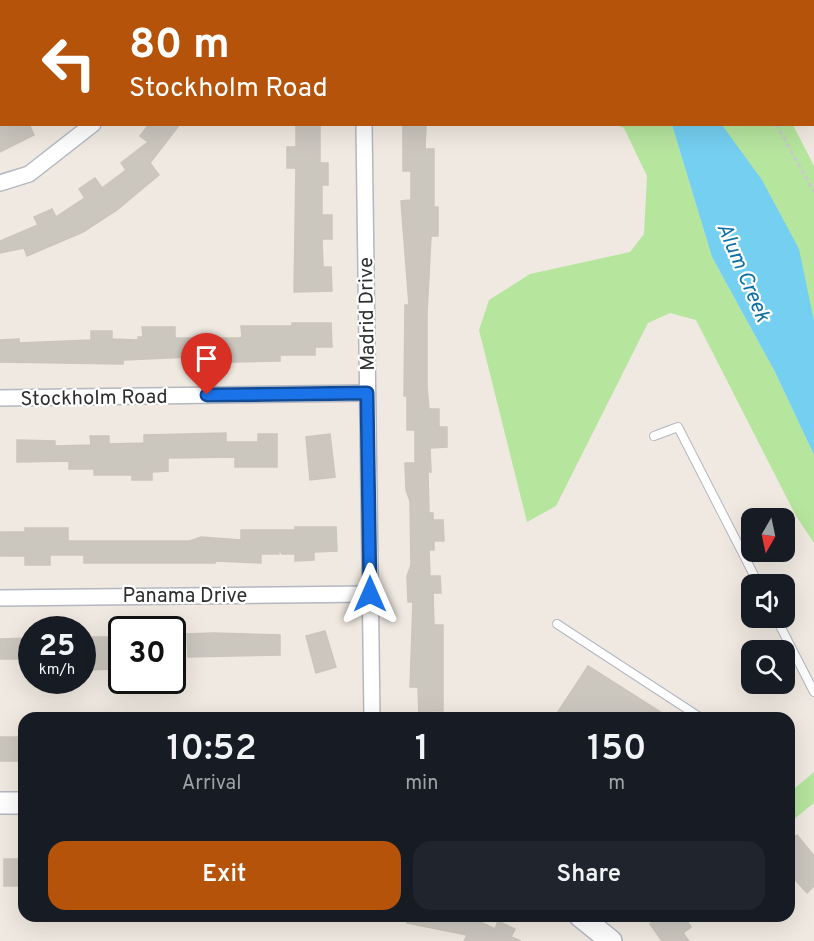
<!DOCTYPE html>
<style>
:root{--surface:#171b24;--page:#20242c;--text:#f1f3f6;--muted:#9ea1a6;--accent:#b45309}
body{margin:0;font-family:Overpass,sans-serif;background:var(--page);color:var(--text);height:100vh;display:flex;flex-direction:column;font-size:22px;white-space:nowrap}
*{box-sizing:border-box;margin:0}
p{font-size:20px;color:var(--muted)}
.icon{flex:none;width:33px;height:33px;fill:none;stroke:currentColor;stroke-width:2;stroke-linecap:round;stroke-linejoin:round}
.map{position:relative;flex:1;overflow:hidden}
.sheet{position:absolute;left:18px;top:712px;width:777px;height:210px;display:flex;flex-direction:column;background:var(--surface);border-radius:18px;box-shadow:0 6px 24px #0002}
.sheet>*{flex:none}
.hud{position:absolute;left:0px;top:0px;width:814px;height:126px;box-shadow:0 6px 24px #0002;background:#b45309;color:#fff;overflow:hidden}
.needle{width:39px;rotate:189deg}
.fabs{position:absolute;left:741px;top:508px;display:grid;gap:12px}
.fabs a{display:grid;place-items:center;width:54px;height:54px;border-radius:12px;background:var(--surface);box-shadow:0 6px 24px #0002;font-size:30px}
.speed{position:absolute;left:18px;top:616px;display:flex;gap:12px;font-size:30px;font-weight:700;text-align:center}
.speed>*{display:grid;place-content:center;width:78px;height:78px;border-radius:50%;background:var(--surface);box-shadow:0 6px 24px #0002;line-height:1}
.speed small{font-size:15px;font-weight:400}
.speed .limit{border:3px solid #111;border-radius:9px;background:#fff;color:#111}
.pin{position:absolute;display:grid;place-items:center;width:51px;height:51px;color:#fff;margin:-62px -26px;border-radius:50% 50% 50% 0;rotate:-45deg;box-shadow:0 0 6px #0007}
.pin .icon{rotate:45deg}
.me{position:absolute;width:66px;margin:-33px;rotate:0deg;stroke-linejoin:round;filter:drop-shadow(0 0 4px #0008)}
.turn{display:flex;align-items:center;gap:21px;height:126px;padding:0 30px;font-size:27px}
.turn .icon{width:78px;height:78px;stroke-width:2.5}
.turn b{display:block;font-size:42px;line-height:51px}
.eta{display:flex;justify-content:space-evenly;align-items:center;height:102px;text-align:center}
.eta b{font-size:36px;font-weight:600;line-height:42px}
.cta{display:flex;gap:12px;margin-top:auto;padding:12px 30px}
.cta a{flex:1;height:69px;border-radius:18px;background:var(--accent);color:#fff;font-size:24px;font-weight:600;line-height:69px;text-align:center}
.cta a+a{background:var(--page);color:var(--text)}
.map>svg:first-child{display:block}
.green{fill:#b6e59e}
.water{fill:#75cff0}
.building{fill:#cbc7bf;stroke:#cbc5ba;stroke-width:1.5}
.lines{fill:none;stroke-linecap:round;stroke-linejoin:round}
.lane-casing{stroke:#b4b7c1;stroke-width:10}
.street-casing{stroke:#b4b7c1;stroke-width:18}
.secondary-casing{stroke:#b4b7c1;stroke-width:24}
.path{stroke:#c9c9c9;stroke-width:3;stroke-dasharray:4.5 3;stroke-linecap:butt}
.lane{stroke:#fff;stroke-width:8}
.street{stroke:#fff;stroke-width:15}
.secondary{stroke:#fff;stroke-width:21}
.route-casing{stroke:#114b97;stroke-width:15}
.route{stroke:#1a73e8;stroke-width:10}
.labels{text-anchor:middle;stroke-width:4.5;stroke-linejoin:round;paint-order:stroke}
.street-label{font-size:20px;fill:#2e2e2e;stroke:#fff}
.water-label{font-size:21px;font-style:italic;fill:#0d6fa3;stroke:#fff}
</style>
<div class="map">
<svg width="814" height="941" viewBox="0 0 814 941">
<rect width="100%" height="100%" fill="#efe9e1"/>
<g class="green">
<path d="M617,125h55l40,132 63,115 39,83v88l-18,-27 -100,-196 -26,-7 -22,10 -92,183 -29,16 -48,-192 10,-30 41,-26 100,-22 14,-18 3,-58 -23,-48z"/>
<path d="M702,125h91l21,41v197z"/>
<path d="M814,772v31l-25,20v-30z"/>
</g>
<path class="water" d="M672,125h50l40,55 37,69 15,72v134l-39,-83 -63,-115z"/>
<g class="building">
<path d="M0,124h29l5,11 -34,17z"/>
<path d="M149,124h31l-30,39 9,12 -42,35 -34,22 -56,24 -3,-8 -24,5v-12l38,-16 -4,-8 18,-8 4,8 29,-19 -6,-9 16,-11 7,10 24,-18 -5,-7 27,-21 -8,-6z"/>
<path d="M296,124h24v39h8v22h-6v30h10v24h-10l1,28h8l1,24 -38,1 2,-124h-9v-21h9z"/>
<path d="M403,124h23l-1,25h9v58h4v29h-7l-4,78v73l2,22h10v18h8v20l-17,1 1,24h-3l1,41h4v7h10l1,21h-10v9h-5l1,26h10l1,17h-8l1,32h9v86h-11v7h-13l-1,-31h-8l3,-85h-5l-1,-26 4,-11 -1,-64 -4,-11 -1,-27h10v-33h-8v-34h-3l1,-91h4l-8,-104 10,-1v-29h-8z"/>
<path d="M292,323h39l1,24h-17v8h-35v6l-90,2v-6l-67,3v4l-123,-2v-22l19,-1v4l72,-3v-9h21v8l26,1v-3h5l-1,-10h33v11h64l3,-1 -1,-11h51z"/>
<path d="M226,433v9h32v-8h19v33h-42v-10l-67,1v13l-16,1v8h-20v-5h-38v-6h-25v-8l-52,1v-22l38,1v5l36,-1 -1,-9h19v8l35,-1v-8z"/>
<path d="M330,434l5,43 -25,3 -4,-43z"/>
<path d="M295,527h41l1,24 -23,1v8l-19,1v-7h-13l-4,-6 1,6h-18v9l-46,-2v2h-131v-8h-34v10h-25v-9h-25v-24h25v-4h43v13h122l11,-4 40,3v-10h54z"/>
<path d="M325,631l11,36 -20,6 -10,-37z"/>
<path d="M214,633l66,2v20l-92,2 -1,-23z"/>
<path d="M92,637h24v32l-34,1v-24l10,-1z"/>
<path d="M32,638v21h-32v-20z"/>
<path d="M588,666l82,52h-116z"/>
<path d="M0,737h18l1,24h-19z"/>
<path d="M797,835l17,21v30l-7,7 -18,-20v-31z"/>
<rect x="4" y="859" width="20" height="27"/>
<path d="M408,916h60l27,13 3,-8 17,8 -4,8 10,4h-57l3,-6 -60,-12z"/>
<path d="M661,916h23l7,11 -8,6 6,8h-27l-12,-17z"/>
</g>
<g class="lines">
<g class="lane-casing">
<g id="lane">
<path d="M654,436l24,-9 81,158"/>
<path d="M776,618l38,74"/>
<path d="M557,624l144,94"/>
</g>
</g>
<g class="street-casing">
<g id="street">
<path d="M363,0v2"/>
<path d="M154,2v-2"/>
<path d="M364,124l8,594"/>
<path d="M0,183l29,-9 64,-50"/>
<path d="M0,398l367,-5"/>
<path d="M0,598l370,-4"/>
</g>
</g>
<g class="secondary-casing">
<g id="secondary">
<path d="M0,803h24"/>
<path d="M580,916l31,25"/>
</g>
</g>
<g class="path">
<path d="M739,0v2"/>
<path d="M776,124l38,68"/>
</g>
<use href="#lane" class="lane"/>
<use href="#street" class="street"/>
<use href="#secondary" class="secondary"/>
</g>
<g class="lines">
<g class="route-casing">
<path id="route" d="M207,395l160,-2 3,201"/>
</g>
<use href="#route" class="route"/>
</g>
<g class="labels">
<g class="street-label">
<text transform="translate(366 314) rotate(-91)" y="7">Madrid Drive</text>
<text transform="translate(94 397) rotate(-1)" y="7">Stockholm Road</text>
<text x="185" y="602">Panama Drive</text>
</g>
<g class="water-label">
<text transform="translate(744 272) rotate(67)" y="7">Alum Creek</text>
</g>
</g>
</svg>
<div class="fabs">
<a><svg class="needle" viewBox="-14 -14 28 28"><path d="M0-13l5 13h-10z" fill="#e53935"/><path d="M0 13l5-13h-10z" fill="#9ea1a6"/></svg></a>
<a><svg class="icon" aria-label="sound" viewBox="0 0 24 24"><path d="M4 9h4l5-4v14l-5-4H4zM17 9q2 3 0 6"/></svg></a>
<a><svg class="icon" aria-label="search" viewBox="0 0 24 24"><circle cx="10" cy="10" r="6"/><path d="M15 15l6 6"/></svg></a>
</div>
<div class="speed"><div>25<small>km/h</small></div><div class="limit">30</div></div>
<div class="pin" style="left:207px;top:395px;background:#d93025"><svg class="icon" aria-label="arrive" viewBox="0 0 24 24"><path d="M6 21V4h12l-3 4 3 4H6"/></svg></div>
<svg class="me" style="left:370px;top:594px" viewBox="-20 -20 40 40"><path d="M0-17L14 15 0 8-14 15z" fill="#1a73e8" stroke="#fff" stroke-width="4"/></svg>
<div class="hud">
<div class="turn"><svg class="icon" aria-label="left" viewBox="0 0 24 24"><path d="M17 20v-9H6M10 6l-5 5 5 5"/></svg><div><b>80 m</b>Stockholm Road</div></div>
</div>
<section class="sheet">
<div class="eta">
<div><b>10:52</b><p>Arrival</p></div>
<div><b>1</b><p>min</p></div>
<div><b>150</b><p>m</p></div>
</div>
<div class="cta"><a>Exit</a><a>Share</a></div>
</section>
</div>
